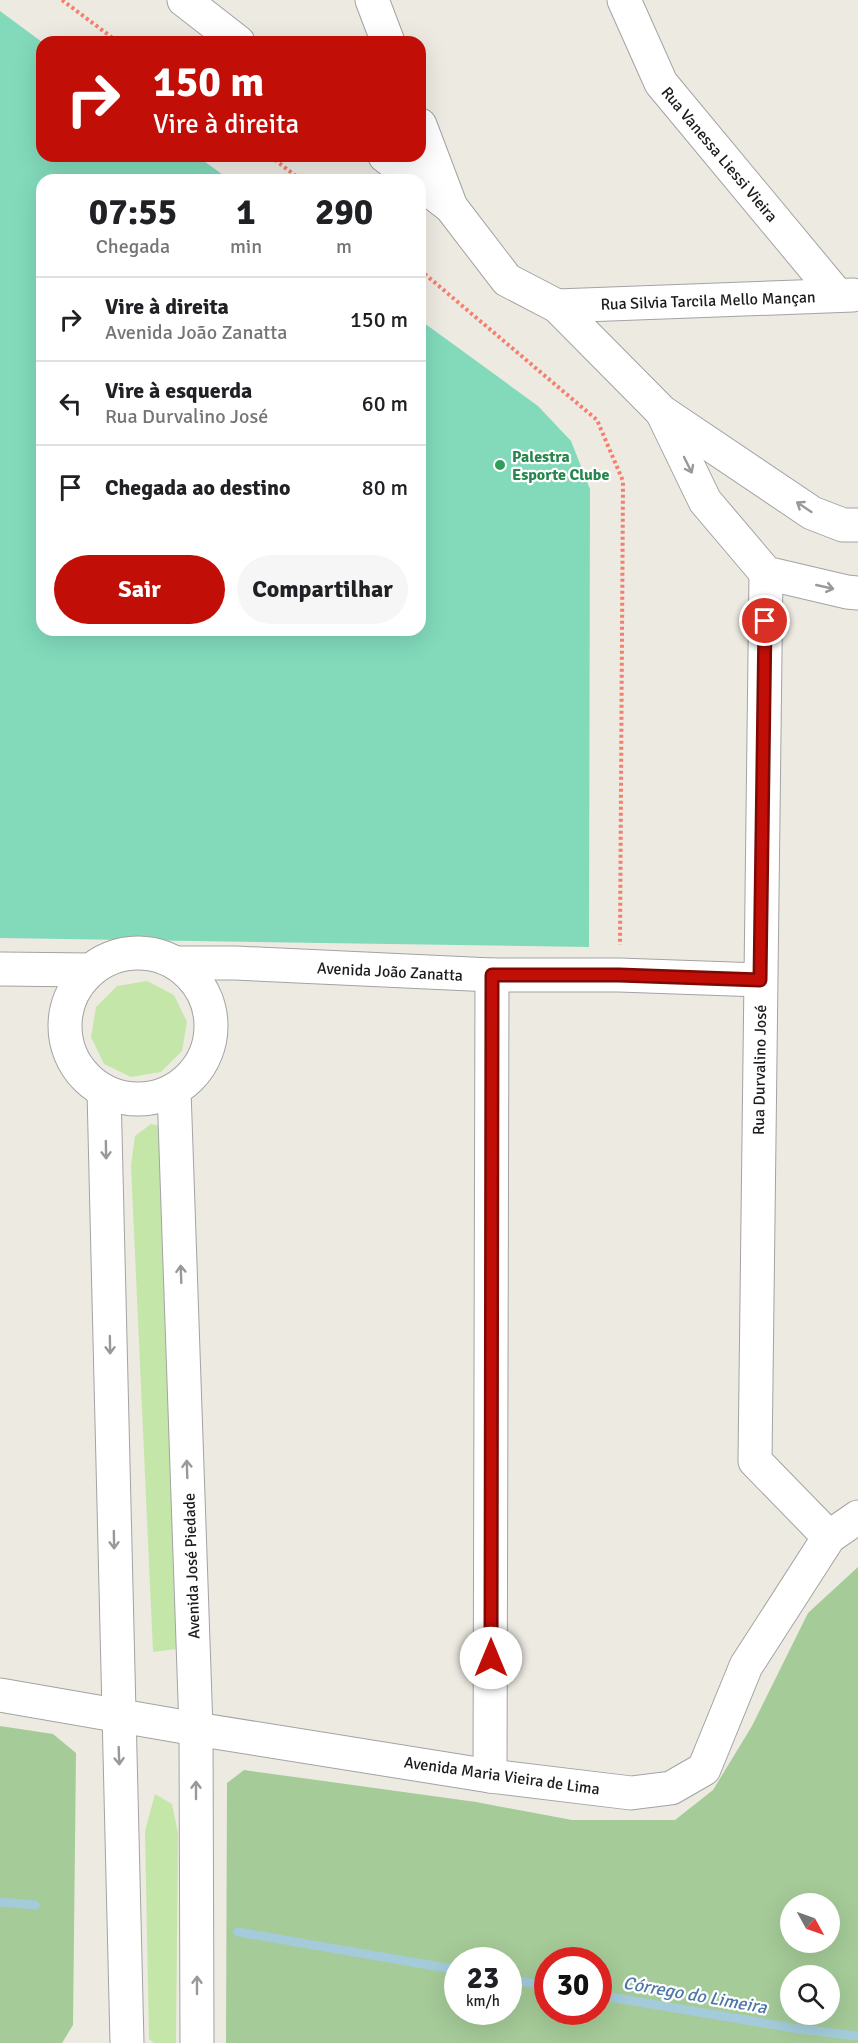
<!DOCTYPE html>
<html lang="pt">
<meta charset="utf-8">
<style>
:root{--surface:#fff;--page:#f6f6f6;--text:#202124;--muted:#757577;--line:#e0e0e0;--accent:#c10e07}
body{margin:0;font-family:Signika,sans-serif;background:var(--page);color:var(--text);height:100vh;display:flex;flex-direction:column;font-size:22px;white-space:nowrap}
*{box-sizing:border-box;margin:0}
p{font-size:20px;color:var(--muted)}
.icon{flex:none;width:33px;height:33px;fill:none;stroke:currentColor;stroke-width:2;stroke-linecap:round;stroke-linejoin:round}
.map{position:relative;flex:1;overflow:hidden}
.side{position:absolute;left:36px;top:174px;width:390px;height:462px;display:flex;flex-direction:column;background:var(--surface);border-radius:18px;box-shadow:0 6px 24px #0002}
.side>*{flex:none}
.guide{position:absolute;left:36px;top:36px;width:390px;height:126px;border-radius:18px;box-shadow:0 6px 24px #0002;background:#c10e07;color:#fff;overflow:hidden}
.needle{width:39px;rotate:130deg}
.buttons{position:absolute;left:780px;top:1893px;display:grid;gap:12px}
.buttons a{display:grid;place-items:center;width:60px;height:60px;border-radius:50%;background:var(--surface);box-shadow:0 6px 24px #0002;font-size:30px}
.speed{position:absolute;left:444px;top:1947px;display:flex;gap:12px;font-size:30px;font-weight:700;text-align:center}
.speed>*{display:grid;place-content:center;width:78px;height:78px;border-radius:50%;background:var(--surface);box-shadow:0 6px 24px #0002;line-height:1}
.speed small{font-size:15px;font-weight:400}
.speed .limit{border:9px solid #d22;background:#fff;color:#111}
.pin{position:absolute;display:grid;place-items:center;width:51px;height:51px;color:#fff;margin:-26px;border:3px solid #fff;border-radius:50%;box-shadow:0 2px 6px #0007}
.me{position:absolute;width:66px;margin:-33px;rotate:0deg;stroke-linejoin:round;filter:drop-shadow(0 0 4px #0008)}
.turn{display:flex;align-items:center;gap:21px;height:126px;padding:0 18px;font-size:27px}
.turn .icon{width:78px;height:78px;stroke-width:2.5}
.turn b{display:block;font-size:42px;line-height:51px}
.eta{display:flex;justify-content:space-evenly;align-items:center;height:102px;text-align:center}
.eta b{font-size:36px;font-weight:700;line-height:42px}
.button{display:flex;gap:12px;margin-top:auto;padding:12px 18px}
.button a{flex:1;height:69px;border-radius:36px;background:var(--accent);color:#fff;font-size:24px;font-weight:700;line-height:69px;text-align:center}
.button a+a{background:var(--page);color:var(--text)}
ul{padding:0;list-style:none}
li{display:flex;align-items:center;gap:18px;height:84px;padding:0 18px;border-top:2px solid var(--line)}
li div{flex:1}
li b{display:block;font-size:22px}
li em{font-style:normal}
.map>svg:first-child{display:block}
.grass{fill:#c5e6a9}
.forest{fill:#a5cb98;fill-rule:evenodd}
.pitch{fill:#82dabb}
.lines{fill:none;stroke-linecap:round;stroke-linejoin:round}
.stream{stroke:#a3cbda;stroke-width:9}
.minor-casing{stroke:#a3a3a3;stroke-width:35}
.path{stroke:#f57f6c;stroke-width:4;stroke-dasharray:3 3;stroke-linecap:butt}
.minor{stroke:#fff;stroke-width:33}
.oneway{stroke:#999}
.route-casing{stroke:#7d0905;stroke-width:15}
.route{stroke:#c10e07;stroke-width:10}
.leisure-dot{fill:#2e9e5b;stroke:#fff;stroke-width:2}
.labels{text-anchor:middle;stroke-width:4.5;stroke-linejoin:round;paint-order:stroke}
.street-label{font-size:16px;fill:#1c1c1c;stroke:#fff}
.leisure-label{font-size:16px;font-weight:bold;fill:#27864d;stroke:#fff;text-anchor:start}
.water-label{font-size:18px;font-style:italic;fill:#4c77a8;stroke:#fff}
</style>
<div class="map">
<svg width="858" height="2043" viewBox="0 0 858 2043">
<rect width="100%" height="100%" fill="#edeae2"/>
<g class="grass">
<path d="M147,981l27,14 13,27 -5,29 -21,21 -30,5 -27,-13 -13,-27 5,-30 21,-21z"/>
<path d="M151,1124l13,3 13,522 -24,3 -22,-486 4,-30z"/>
<path d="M155,1794l17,10 6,29 -2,210h-22l-5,-4 -4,-208z"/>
</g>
<g class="forest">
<path d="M858,1567v476h-632l1,-260 17,-13 232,32 96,18h103l38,-30 39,-64 56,-113zM790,1904h40v38h-40zM458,1960h50v52h-50zM548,1960h50v52h-50zM790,1976h40v38h-40z"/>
<path d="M0,1726l53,8 23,19 -3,272 -11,18h-62z"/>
</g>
<path class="pitch" d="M0,11l42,31v114h155l33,24h-188v450h378v-310l118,86 33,35 19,48 -1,458 -589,-9z"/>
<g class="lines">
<g class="stream">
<path d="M0,1902l35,3"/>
<path d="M238,1932l220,38"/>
<path d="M508,1979l40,7"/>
<path d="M598,1995l201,34 59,7"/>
</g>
<g class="minor-casing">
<g id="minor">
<path d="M184,0l54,42"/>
<path d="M372,0l16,42"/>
<path d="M624,0l37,83 176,212"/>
<path d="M420,125l31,82"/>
<path d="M385,156l31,24"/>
<path d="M420,183l31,24 56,73 50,26 105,106 150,101 31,12h15"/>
<path d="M557,306l296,-11"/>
<path d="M663,414l42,87 61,72 81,19 11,1"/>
<path d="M766,573l-11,888 74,76"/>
<circle cx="138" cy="1026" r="73"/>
<path d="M176,963h59l257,12h127l141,5"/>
<path d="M0,969l91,1"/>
<path d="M174,1090l22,639 1,314"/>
<path d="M104,1091l23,952"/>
<path d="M0,1695l196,34 294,47 141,17 40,-5 33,-19 42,-103 83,-129 29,-20"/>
<path d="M490,1776l2,-801"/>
</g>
</g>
<g class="path">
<path d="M62,0l56,42"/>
<path d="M270,156l31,24"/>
<path d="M420,270l177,150 26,61 -3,464"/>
</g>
<use href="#minor" class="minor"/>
</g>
<defs><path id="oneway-shaft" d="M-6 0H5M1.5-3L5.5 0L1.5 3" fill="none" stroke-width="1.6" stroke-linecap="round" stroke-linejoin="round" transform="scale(1.5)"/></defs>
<g class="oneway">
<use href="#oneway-shaft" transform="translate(688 465) rotate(64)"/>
<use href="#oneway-shaft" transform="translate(804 507) rotate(-146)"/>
<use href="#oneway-shaft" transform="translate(825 587) rotate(13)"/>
<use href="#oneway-shaft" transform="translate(106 1150) rotate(89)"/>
<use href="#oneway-shaft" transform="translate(181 1274) rotate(-92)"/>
<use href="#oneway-shaft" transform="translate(110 1345) rotate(89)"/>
<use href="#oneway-shaft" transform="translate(187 1469) rotate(-92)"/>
<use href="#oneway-shaft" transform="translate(114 1540) rotate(89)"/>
<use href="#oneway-shaft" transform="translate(119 1756) rotate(88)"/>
<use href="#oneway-shaft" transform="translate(196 1790) rotate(-90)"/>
<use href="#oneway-shaft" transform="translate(197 1985) rotate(-90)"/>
</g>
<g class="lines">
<g class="route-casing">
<path id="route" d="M491,1658l1,-683h127l141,5 5,-359"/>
</g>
<use href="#route" class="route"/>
</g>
<circle class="leisure-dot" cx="500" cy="465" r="6"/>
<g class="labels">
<g class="street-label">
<text transform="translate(720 154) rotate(50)" y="6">Rua Vanessa Liessi Vieira</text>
<text transform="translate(708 300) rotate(-2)" y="6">Rua Silvia Tarcila Mello Mançan</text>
<text transform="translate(390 971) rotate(3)" y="6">Avenida João Zanatta</text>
<text transform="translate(759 1070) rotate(-89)" y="6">Rua Durvalino José</text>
<text transform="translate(191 1566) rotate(-92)" y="6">Avenida José Piedade</text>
<text transform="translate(502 1775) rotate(8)" y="6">Avenida Maria Vieira de Lima</text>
</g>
<g class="leisure-label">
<text x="512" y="462">Palestra<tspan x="512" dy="18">Esporte Clube</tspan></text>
</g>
<g class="water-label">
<text transform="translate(695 1995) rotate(10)" y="6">Córrego do Limeira</text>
</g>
</g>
</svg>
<div class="buttons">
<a><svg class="needle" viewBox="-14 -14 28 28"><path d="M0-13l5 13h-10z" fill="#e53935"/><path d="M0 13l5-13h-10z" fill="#757577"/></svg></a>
<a><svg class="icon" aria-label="search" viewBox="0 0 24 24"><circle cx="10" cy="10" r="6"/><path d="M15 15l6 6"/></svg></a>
</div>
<div class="speed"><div>23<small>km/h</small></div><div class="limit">30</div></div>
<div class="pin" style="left:765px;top:621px;background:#d93025"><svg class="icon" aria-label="arrive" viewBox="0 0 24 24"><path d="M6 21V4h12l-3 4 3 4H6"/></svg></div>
<svg class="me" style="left:491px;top:1658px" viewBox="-20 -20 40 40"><circle r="19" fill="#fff"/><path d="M0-13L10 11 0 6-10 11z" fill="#c10e07"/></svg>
<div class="guide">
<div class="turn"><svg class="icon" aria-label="right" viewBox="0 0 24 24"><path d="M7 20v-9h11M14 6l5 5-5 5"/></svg><div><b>150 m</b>Vire à direita</div></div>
</div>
<section class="side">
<div class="eta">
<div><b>07:55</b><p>Chegada</p></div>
<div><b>1</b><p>min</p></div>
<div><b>290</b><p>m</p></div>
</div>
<ul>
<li><svg class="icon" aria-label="right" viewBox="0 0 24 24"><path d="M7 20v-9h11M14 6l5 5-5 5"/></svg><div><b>Vire à direita</b><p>Avenida João Zanatta</p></div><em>150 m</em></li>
<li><svg class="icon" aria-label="left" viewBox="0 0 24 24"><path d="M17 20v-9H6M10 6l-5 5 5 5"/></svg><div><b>Vire à esquerda</b><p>Rua Durvalino José</p></div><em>60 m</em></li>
<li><svg class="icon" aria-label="arrive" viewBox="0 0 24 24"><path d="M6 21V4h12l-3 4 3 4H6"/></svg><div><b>Chegada ao destino</b></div><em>80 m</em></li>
</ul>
<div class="button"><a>Sair</a><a>Compartilhar</a></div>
</section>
</div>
